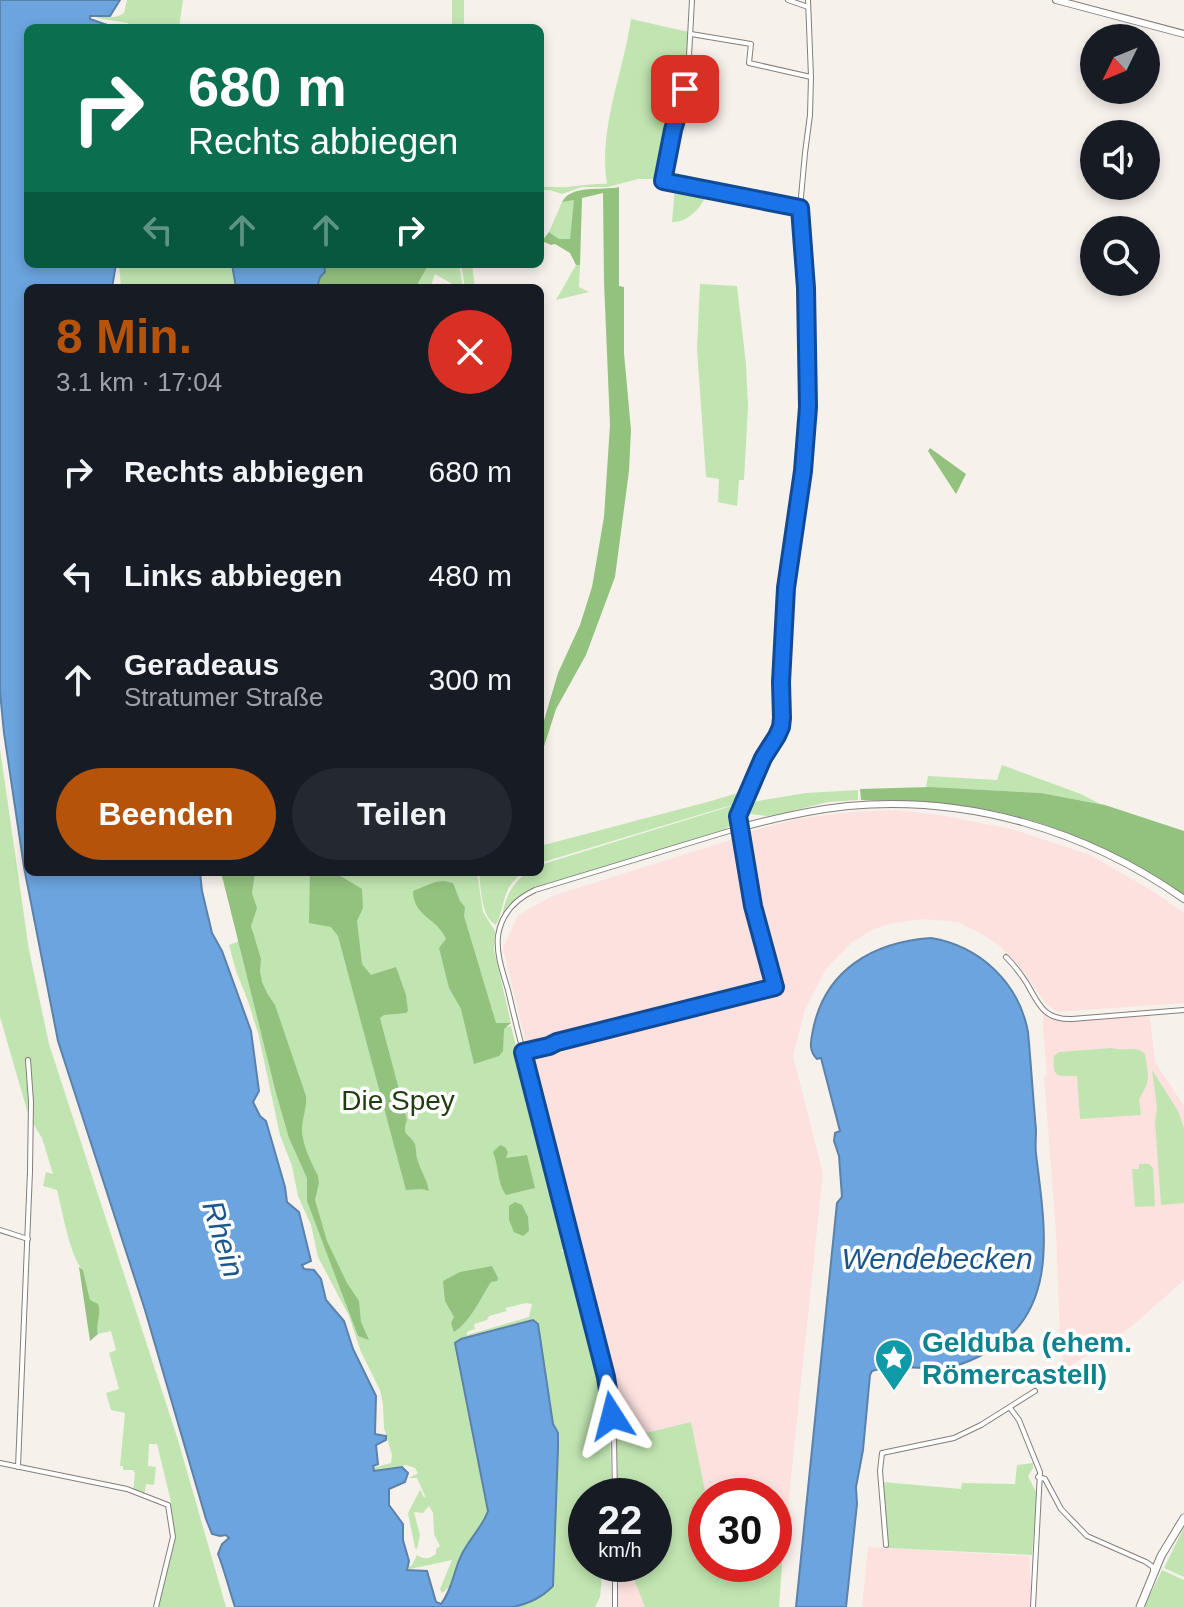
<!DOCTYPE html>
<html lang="de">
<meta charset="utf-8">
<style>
:root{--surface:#171b24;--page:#242831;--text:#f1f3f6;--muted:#9ea1a6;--accent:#b45309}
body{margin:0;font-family:Helvetica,sans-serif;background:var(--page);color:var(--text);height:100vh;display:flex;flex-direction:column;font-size:30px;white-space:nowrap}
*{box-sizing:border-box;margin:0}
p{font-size:26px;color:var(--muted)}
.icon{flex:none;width:44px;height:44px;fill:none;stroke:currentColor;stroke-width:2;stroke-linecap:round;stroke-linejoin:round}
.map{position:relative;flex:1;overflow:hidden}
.drawer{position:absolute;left:24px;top:284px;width:520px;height:592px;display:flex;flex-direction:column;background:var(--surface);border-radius:12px;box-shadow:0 4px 12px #0003}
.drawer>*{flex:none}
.banner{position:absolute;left:24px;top:24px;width:520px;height:244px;border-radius:12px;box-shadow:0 4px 12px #0003;background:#0b6e4f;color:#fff;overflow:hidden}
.needle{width:52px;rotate:227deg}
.fabs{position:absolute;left:1080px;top:24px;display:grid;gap:16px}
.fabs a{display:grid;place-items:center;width:80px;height:80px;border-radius:50%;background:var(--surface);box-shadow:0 4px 12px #0003;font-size:40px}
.speed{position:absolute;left:568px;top:1478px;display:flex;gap:16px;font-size:40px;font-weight:700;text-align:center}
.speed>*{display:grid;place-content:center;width:104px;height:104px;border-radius:50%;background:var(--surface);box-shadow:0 4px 12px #0003;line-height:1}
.speed small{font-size:20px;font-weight:400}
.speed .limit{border:12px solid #d22;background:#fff;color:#111}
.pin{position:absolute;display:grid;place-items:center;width:68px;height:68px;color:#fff;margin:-34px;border-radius:16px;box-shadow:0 4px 12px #0006}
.me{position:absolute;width:88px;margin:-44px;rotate:351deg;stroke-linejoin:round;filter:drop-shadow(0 0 6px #0008)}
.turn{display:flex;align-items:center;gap:28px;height:168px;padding:0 32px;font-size:36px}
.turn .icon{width:104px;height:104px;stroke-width:2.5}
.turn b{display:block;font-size:56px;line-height:68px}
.lanes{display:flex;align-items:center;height:76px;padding:0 32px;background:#0003;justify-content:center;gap:40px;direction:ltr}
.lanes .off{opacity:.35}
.round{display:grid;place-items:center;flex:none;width:84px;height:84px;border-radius:42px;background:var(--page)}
.head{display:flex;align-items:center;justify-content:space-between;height:136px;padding:0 32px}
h1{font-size:48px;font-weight:800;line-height:60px;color:var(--accent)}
.primary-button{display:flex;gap:16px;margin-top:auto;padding:16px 32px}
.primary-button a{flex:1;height:92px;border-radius:48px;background:var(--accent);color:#fff;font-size:32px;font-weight:800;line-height:92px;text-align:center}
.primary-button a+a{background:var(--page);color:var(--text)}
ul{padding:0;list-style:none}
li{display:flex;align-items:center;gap:24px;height:104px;padding:0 32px}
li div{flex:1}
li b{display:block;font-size:30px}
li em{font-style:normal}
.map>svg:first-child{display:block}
.industrial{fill:#fce1df;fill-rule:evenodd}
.green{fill:#c1e5b1;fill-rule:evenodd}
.forest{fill:#93c27f}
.water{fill:#6ba4de;stroke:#5b82aa;stroke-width:2}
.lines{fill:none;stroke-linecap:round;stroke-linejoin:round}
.minor-casing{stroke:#847e7a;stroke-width:6}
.tertiary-casing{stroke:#847e7a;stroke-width:8}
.secondary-casing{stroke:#847e7a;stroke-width:9}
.minor{stroke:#fff;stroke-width:4}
.tertiary{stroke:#fff;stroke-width:6}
.secondary{stroke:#fff;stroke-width:7}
.route-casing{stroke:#114b97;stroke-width:20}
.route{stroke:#1a73e8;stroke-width:14}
.labels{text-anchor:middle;stroke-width:7;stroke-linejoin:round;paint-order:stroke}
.park-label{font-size:28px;fill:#1f3d0e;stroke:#fff}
.culture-label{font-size:28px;font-weight:bold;fill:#0d838f;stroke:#fff;text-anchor:start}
.water-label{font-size:30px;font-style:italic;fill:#1b578e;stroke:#fff}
</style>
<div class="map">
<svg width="1184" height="1607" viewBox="0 0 1184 1607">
<rect width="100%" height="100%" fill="#f7f1ec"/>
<g class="industrial">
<path d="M899,810l41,5 72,14 78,26 61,35 33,23v90l-126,9 -12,-8 -22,-32 -24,-26 -20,-13 -22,-11 -36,-3 -33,5 -17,6 -21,13 -25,26 -21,40 -12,47 30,117 -41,390 -3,44h-161v-43h36v-68l-36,-44 -6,-62 -86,-335v-11l-23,-96 15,-33 34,-19 175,-55 28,-11 43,-11 53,-7zM706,1496h68v68h-68z"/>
<path d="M1043,1011l13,7 91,-5 3,4 5,45 29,44v174l-52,46 -68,44 -2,-21 2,-11 -4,-1 -4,-105 -12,-156 3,-1 -4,-45z"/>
<path d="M868,1547l161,9 3,51h-170z"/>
</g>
<g class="green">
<path d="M127,0h56l-4,28h-50l-1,-5 -31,-5v-2c10,1 19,3 27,-3z"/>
<rect x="452" y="0" width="12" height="28"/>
<path d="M631,19l58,13 -2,42 -25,105h-24l-30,8h-26l-20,7 -12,-4h-10v-3c9,-1 18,1 27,0 14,-1 26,-4 40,-3 -9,-55 16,-110 24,-165z"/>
<path d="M675,186l32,6c-4,15 -20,31 -35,30z"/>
<path d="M575,199l-5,41 -11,-1 -10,-7 13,-30z"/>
<path d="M119,264h293l-4,24h-287z"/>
<path d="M429,264h30l4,24 -7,-2 -21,-12 -5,14h-12v-5z"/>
<path d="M461,264h11l3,24h-10z"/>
<path d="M576,265h4l-1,22 10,5 -33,8z"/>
<path d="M700,284l37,2 9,78 2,43 -4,73h-5l-2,26 -19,-4 1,-23 -13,-2 -9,-128z"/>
<path d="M777,708l3,1 -1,19 -30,60 -4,-2 6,-18 24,-42z"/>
<path d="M0,749l29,201 20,94 129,396 48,167h-68l16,-70 -6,-34 3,-1 -14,-58h-8l-1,22 8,1 -2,18 -8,-1 -2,12 -11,-4 2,-19 -2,-3h-10v-4h-3l5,-53 -14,-3 -5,-17 13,-4 -10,-36 7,-3 -5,-19 -13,3 -15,-64c-13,-12 -21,-61 -26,-80l-14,-4 3,-14 7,2 -11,-36 -13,-21 -29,-100z"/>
<path d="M1002,765l79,29 19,10 -59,-11 -115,-6 2,-11 69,4z"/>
<path d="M740,789l7,3 -8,13 -14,2 -185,56v-17l171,-45 27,-8z"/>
<path d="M858,790v10l-30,2 -44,11 -16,3 -18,-2 -9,3 5,-14 60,-10z"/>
<path d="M728,807h6l-3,17 -5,5 -190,59 -20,12 -14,16c3,-19 10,-32 25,-44h13v-7z"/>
<path d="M221,872h256l6,40 12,19 -1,19 17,73h-6l1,4 5,-1 11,44 9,17 39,160 -9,3 1,2 8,-3 30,121 9,46 3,80h-26v68h27l-10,2 -3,31 -5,10h-82l16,-4 24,-18 5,-152 -5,-9 -15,-100 -83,19 33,168 -2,7c-8,11 -17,22 -23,34 -9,16 -5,31 -21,41l-2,-4 12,-29 -42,9 -3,-1 5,-3 5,-10c8,5 11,4 19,-1v-5l4,-3 -6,-12 -1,-21 -4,-7 -6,7 -9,-1 6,23 -3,14 -2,-1 -7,-35 11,-21 2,-2 2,6 3,2 -9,-20h-8l9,-5 -3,-5 -9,-3 -32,7 -4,-1 2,-3 19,-5 1,-8 -8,-27 -1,-23 -3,-15 -19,-38 -12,-36 -31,-59 -7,-32 -13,-29 -6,-30 -12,-31 -22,-102 -10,-32 -12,-30 -7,-26 15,-6zM526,1303l6,1 -3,13 -62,18v-3l8,-3 -1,-5 13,-4 2,-4 18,-5 -2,-3z"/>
<path d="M479,872h44c-23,19 -16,30 -27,53 -15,-8 -15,-36 -17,-53z"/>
<path d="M1112,1048c11,4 24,-3 33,6 3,22 7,25 -6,45l2,16 -61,4 -3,-43c-19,0 -25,3 -23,-20l5,-4z"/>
<path d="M1152,1070l26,41 6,17v75l-23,2 -6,-83 2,-15z"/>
<path d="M1139,1164h10l4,4 2,38 -20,1 -3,-38h7z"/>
<path d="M691,1422l15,74v68l76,-1 -3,44h-134l-17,-43h26v-68h-36l-1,-56z"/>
<path d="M1033,1463v5l-5,8 9,18 -5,61 -144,-7 -5,-66 78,7 1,-6 53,1 2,-19z"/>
<path d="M1184,1527v50l-20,-9z"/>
<path d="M1162,1570l22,10v27h-40z"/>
</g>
<g class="forest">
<path d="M619,187v99l5,1v66l7,77 -2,41 -14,106 -29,78 -30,54 -16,50v-25l18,-61 22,-48 12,-38 12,-70 6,-92 -6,-143 -1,-89 -21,5 -2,67h-4l-6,-12 -15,-9 -4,1 -9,-4 7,-9 10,7h11l4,-39 -12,2c10,-18 39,-11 57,-15z"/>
<path d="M324,264h105l-11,19v5h-101l3,-11 5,-5z"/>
<path d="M930,448l36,26 -10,20 -28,-43z"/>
<path d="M930,787l111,6 64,12 79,26v66c-63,-43 -131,-77 -207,-89 -38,-6 -77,-7 -116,-8l-1,-11z"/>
<path d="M221,872h34l-3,21 5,15 -6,18 10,33 -1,12 2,11 5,11 8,12 31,91c1,11 -3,20 -4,31 -1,15 9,35 16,49l1,7 -4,17 12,41 20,42 12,18 2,21 8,18 -11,-4 -51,-135v-23l-18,-40 -13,-45z"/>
<path d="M310,872h24l28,17 1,19 -6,13 5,43 9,11 25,-8 10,28 2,16 -2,2 -22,2 -4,3 27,102c-6,16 2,13 8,24 1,3 1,11 2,14 3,12 10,21 12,33l-7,-2 -16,1 -68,-254 -7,-9 -22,-4z"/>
<path d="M444,881l9,2 7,18 5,6 -1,9 32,107h15l-7,6 -1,22 -4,5 -25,8 -13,-55 -12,-21 -10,-40 7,-9c-8,-20 -33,-23 -33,-48l22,-9z"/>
<path d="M500,1145l5,2 3,5 -2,6 21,-3 8,33 -29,7c-9,-11 -7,-29 -13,-43z"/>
<path d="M515,1202l7,3 6,12 1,14 -6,5 -9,-4 -5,-12v-14z"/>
<path d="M492,1266l6,12 -1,3 -6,1c-11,17 -20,39 -37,50l-3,-9 3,-6 -9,-16 -2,-20 17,-9z"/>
<path d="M79,1267l4,3 7,30 8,4c4,10 -3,19 0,30l-8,7z"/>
</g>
<g class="water">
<path d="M0,0h120l-10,16h-20v3l20,7v2h-82v236h88l-4,24h-84v584h172l2,19 10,42 10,18 29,80 8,60 -6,11 7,14 6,5 19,66 2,15 12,10 12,49 -9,4 2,4 10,1 7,9 5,21 18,21 9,28 23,47 -1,38 11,2v4l-10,5 2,19 -5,2 1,5 28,-4 6,6 -3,9 -16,7v16l14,19v16l6,21 -2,9 20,1 9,31 5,2c12,-16 12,-31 20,-48 7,-16 21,-28 27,-45l-33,-168 6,-4 72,-19 5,4 15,100 5,9v15l-5,138c-12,12 -23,17 -40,21h-278c-6,-18 -10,-35 -17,-53l4,-10 7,-6 -3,-3 -6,1 -8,-2 -6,-15 -61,-209 -87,-269 -34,-174 -20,-134 -4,-41z"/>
<path d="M232,264h92l1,8 -5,5 -3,11h-81z"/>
<path d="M931,938c49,8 88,45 97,94 3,32 5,65 8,98 0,8 -1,16 0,24 9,74 26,163 -56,202 -10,5 -23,10 -34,12 -25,2 -50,-5 -74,3l-2,4 -7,75 -7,37 1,17 -11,103h-50l41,-404 5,-6 -3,-41 -5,-15 1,-8 5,-2 -19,-73 -4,1c-9,-9 -6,-18 -4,-29 12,-61 61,-88 118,-92z"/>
</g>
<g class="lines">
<g class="minor-casing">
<g id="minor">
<path d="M692,0l-4,75 -15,55 -10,51 137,27"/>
<path d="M788,0l20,7"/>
<path d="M691,34l60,10 -2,19 62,14"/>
<path d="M1006,957c8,8 14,16 20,25 13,22 17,38 46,37l112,-9"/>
<path d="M523,1052l26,-6 8,-4 218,-55 -21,-78 -16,-93 19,-47 20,-33 5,-18 -1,-36 5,-94 17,-117 5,-64 -2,-119 -6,-80 5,-55 5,-38 1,-38 -3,-77"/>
<path d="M0,1230l28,9"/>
<path d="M1010,1408l9,12 21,52 -7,135"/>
<path d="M0,1463l127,26 41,16 5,32 -17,70"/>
<path d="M18,1467l12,-296 1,-69 -3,-42"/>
<path d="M1038,1477l7,2 16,30 26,27 59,26 7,5v3"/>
<path d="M615,1496l-1,-60 -8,-59c-24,-96 -47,-191 -72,-286 -10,-33 -18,-67 -26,-101 -5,-17 -12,-36 -10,-54 3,-22 18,-37 37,-46l204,-62"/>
<path d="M886,1545l-6,-74 2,-18 72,-15 27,-13 54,-34"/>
<path d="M615,1607v-43"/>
</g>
</g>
<g class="tertiary-casing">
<g id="tertiary">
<path d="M1056,0l128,34"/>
<path d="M739,828c36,-10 72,-18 109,-22 120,-11 238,24 336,93"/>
</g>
</g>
<g class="secondary-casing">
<path id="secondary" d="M1140,1607l21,-51 23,-38"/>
</g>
<use href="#minor" class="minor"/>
<use href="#tertiary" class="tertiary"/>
<use href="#secondary" class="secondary"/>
</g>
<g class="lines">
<g class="route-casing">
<path id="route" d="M612,1416l-6,-39 -83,-325 26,-6 8,-4 218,-55 -22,-81 -15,-90 25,-58 14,-22 4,-9 1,-9 -1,-36 5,-94 17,-117 5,-64 -2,-119 -6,-80 -137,-27 10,-51 12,-41"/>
</g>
<use href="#route" class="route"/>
</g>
<defs>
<g id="sight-pin" transform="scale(2)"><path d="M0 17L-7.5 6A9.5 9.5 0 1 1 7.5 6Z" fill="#0f9aa8" stroke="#fff"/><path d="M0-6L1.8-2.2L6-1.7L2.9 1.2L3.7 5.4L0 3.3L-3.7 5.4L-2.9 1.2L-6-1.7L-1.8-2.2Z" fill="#fff"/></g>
</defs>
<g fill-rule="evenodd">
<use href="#sight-pin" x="894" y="1358"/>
</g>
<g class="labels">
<g class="park-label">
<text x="398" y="1110">Die Spey</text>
</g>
<g class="culture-label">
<text x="922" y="1352">Gelduba (ehem.<tspan x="922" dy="32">Römercastell)</tspan></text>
</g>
<g class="water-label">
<text transform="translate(223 1239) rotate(73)" y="10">Rhein</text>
<text x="937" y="1269">Wendebecken</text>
</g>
</g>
</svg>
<div class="fabs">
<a><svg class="needle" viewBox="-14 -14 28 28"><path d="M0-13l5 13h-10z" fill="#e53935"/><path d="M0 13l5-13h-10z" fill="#9ea1a6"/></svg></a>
<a><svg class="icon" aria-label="sound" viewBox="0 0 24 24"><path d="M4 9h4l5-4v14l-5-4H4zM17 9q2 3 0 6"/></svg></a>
<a><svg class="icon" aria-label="search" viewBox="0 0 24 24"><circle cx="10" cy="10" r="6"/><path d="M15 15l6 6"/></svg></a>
</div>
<div class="speed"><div>22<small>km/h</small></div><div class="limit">30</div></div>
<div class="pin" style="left:685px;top:89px;background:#d93025"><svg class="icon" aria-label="arrive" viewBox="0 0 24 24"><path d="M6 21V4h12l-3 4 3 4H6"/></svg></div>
<svg class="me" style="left:612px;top:1416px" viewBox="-20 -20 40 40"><path d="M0-17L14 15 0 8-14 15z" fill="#1a73e8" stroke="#fff" stroke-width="4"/></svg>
<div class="banner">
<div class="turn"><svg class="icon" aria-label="right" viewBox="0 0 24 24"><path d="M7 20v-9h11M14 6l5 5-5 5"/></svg><div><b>680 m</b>Rechts abbiegen</div></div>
<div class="lanes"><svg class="icon off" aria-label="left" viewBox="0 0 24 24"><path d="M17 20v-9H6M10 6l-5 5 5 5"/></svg><svg class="icon off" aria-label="ahead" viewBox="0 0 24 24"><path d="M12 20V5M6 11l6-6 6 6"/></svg><svg class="icon off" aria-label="ahead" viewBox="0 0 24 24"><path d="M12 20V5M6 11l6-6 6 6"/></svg><svg class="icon" aria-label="right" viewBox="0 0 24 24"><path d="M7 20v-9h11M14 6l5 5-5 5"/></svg></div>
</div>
<section class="drawer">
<div class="head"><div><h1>8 Min.</h1><p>3.1 km · 17:04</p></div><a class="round" style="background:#d93025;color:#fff"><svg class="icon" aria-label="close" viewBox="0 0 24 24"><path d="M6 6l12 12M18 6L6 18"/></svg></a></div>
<ul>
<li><svg class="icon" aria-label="right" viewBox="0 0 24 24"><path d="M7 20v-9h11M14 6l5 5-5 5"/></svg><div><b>Rechts abbiegen</b></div><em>680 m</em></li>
<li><svg class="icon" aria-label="left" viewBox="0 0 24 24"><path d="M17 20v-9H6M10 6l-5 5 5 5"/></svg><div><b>Links abbiegen</b></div><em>480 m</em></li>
<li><svg class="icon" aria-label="ahead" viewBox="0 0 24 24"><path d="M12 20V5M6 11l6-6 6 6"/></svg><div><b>Geradeaus</b><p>Stratumer Straße</p></div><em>300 m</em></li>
</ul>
<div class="primary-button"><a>Beenden</a><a>Teilen</a></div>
</section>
</div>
